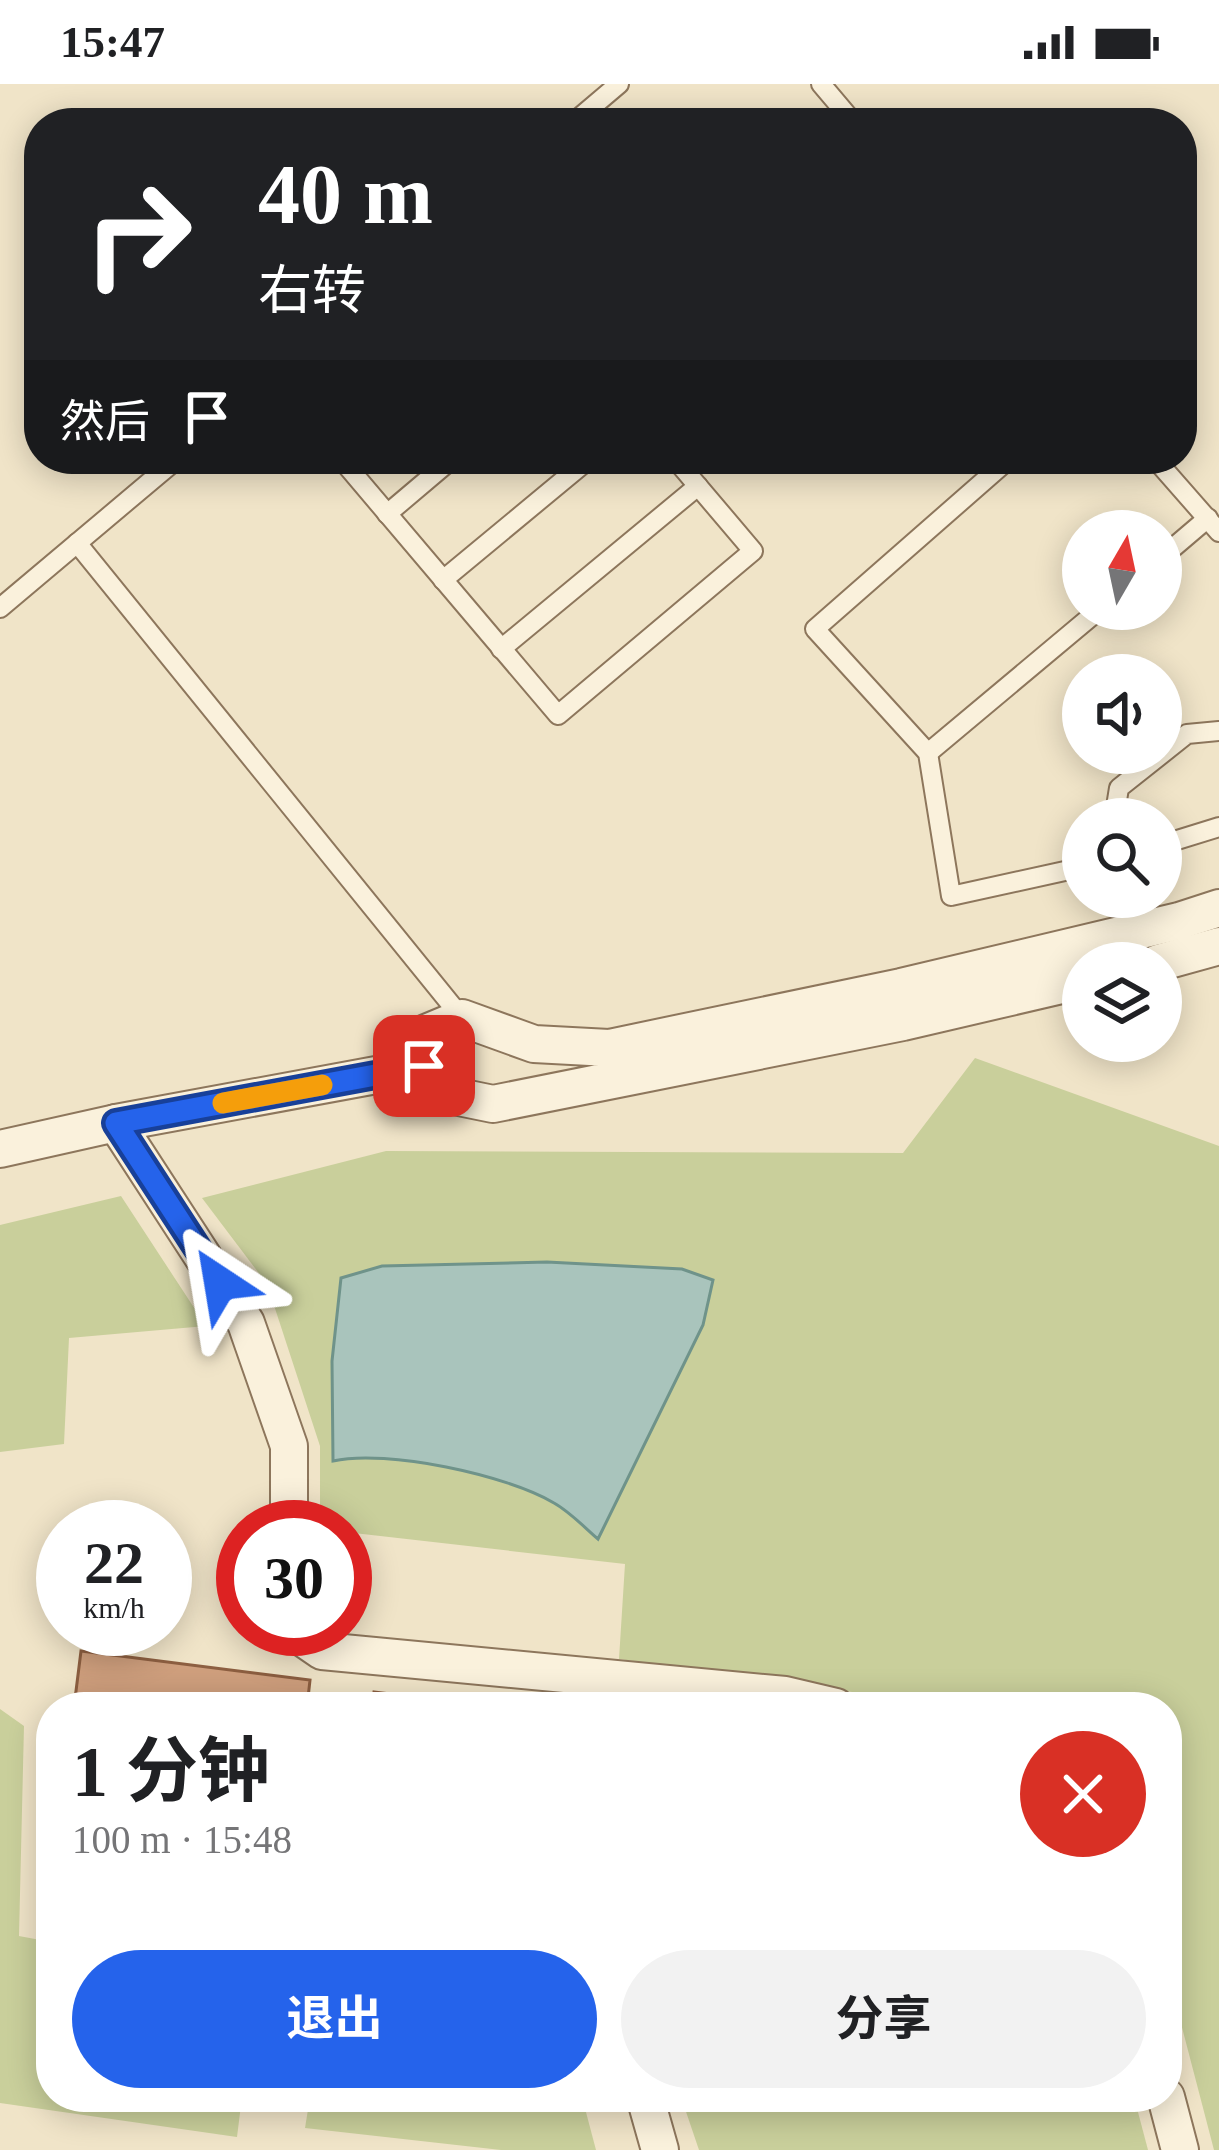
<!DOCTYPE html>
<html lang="zh">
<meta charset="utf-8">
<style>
:root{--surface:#fff;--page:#f2f2f2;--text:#202124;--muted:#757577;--accent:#2563eb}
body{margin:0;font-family:"Times New Roman","Noto Sans SC",serif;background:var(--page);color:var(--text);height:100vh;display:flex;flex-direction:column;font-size:45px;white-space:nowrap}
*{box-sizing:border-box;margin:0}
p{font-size:39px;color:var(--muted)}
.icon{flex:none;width:66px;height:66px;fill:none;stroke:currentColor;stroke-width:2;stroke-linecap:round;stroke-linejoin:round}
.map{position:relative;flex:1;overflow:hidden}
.side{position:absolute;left:36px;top:1608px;width:1146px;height:420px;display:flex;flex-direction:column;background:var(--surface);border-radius:48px;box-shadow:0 6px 30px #0003}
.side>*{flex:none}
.top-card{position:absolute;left:24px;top:24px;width:1173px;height:366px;border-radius:48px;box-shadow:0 6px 30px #0003;background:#202124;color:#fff;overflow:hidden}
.needle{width:78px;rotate:9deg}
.fabs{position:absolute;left:1062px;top:426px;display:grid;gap:24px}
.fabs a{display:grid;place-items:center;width:120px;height:120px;border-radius:50%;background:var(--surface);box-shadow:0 6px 30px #0003;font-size:60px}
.speed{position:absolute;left:36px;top:1416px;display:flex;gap:24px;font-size:60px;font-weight:700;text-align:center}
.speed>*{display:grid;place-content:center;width:156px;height:156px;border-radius:50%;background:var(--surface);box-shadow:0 6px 30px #0003;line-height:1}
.speed small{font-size:30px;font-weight:400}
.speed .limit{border:18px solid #d22;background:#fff;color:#111}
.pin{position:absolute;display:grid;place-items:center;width:102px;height:102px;color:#fff;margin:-51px;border-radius:24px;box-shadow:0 6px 18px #0006}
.me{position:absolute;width:132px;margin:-66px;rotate:327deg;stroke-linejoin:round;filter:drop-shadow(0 0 9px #0008)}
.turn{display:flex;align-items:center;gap:42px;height:252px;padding:0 36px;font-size:54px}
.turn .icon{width:156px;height:156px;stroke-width:2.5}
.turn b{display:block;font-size:84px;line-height:102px}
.then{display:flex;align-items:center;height:114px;padding:0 36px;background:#0003;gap:24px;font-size:45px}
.round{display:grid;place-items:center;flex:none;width:126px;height:126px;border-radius:63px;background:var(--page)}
.summary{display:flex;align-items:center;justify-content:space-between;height:204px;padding:0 36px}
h1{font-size:72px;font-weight:700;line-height:90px}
.action{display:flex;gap:24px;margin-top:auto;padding:24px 36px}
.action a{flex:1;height:138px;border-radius:72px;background:var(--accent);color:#fff;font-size:48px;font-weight:700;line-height:138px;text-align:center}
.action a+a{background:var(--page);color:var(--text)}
.status{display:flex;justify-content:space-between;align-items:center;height:84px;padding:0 60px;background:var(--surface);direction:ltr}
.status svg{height:33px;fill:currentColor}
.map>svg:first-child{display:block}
.green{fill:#c9cf9b}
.water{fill:#a9c4bc;stroke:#6f938a;stroke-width:3}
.building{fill:#cf9f7d;stroke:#8d5f41;stroke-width:3}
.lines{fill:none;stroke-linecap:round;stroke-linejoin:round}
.service-casing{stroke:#8d765c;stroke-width:22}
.minor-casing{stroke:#8d765c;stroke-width:40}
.service{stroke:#faf1dc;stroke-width:18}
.minor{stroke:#faf1dc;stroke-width:36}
.route-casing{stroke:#184099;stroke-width:30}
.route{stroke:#2563eb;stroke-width:21}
.slow{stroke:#f59e0b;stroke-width:21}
</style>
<div class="status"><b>15:47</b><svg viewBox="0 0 49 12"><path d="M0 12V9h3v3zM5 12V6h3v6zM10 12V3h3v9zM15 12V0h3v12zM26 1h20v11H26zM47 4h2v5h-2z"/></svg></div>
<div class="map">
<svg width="1219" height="2066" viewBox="0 0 1219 2066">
<rect width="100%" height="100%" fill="#f0e4c8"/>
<g class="green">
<path d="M975,974l244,88v1004h-5l-47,-180v-263h-209l-339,-48 6,-95 -280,-32v-5h-25v-81l-53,-162 -65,-86 184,-47 517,2z"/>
<path d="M121,1112l85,130 -137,12 -5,106 -64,8v-227z"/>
<path d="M0,1625l24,17 -5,210 32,6v155h191l-5,40 -237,-34z"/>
<path d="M310,2013h272l14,53h-95l-196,-22z"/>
<path d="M681,2013h453l14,53h-449z"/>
</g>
<path class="water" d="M547,1178l135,7 31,11 -10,45 -105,214c-14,-12 -28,-27 -44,-36 -47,-28 -167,-54 -221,-42l-1,-100 9,-83 41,-12z"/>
<g class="building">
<path d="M81,1567l229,29 -3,27h-233z"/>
<path d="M374,1608l123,15h-125z"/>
</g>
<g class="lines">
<g class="service-casing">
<g id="service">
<path d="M821,0l33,39"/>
<path d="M573,39l46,-39"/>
<path d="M341,375l217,256 195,-164 -78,-92"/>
<path d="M1009,375l-194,170 113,124 23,143 132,-29"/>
<path d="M1155,375l64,73"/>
<path d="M387,430l65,-55"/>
<path d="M77,459l385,475"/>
<path d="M1161,474l47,-40"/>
<path d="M443,496l146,-121"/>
<path d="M0,524l177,-149"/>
<path d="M501,565l197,-163"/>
<path d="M928,669l172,-144"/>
<path d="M1114,735l5,-31 68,-54 32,-3"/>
<path d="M1161,761l58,-18"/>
</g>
</g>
<g class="minor-casing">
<g id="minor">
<path d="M1158,879l61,-17"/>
<path d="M1083,896l-180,42 -410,82 -49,-10 -19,-28 1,-33 36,-15 72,26 75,4 292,-61 278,-66 40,-13"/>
<path d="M116,1039l130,200 43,123v81"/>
<path d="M0,1065l116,-26 309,-57"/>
<path d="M290,1545l32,22 463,44 51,12"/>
<path d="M645,2013l15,53"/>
<path d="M1166,2013l14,53"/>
</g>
</g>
<use href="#service" class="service"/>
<use href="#minor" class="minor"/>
</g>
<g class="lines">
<g class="route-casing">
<path id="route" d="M220,1199l-104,-160 308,-57"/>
</g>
<use href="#route" class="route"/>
<path class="slow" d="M223,1019l99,-18"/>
</g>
</svg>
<div class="fabs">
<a><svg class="needle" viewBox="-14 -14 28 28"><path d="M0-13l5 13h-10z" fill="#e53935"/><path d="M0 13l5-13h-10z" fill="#757577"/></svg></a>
<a><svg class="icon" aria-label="sound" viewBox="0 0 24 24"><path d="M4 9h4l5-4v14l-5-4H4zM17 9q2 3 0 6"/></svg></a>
<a><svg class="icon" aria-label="search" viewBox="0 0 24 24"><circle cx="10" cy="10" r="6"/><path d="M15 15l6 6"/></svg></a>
<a><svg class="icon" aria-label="layers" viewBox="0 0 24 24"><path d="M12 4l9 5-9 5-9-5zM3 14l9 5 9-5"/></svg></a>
</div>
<div class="speed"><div>22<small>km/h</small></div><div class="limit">30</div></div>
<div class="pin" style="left:424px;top:982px;background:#d93025"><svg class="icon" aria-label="arrive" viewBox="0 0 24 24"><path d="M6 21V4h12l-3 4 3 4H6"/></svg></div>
<svg class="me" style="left:220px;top:1199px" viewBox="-20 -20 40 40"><path d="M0-17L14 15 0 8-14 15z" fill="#2563eb" stroke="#fff" stroke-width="4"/></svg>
<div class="top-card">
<div class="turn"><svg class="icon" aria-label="right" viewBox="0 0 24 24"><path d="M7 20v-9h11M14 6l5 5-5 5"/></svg><div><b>40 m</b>右转</div></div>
<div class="then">然后<svg class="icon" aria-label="arrive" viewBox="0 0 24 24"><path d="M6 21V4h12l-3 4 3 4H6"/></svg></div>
</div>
<section class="side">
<div class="summary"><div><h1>1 分钟</h1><p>100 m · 15:48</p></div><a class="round" style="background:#d93025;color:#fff"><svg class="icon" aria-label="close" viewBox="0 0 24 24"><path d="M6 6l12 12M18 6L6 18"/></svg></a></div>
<div class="action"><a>退出</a><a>分享</a></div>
</section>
</div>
